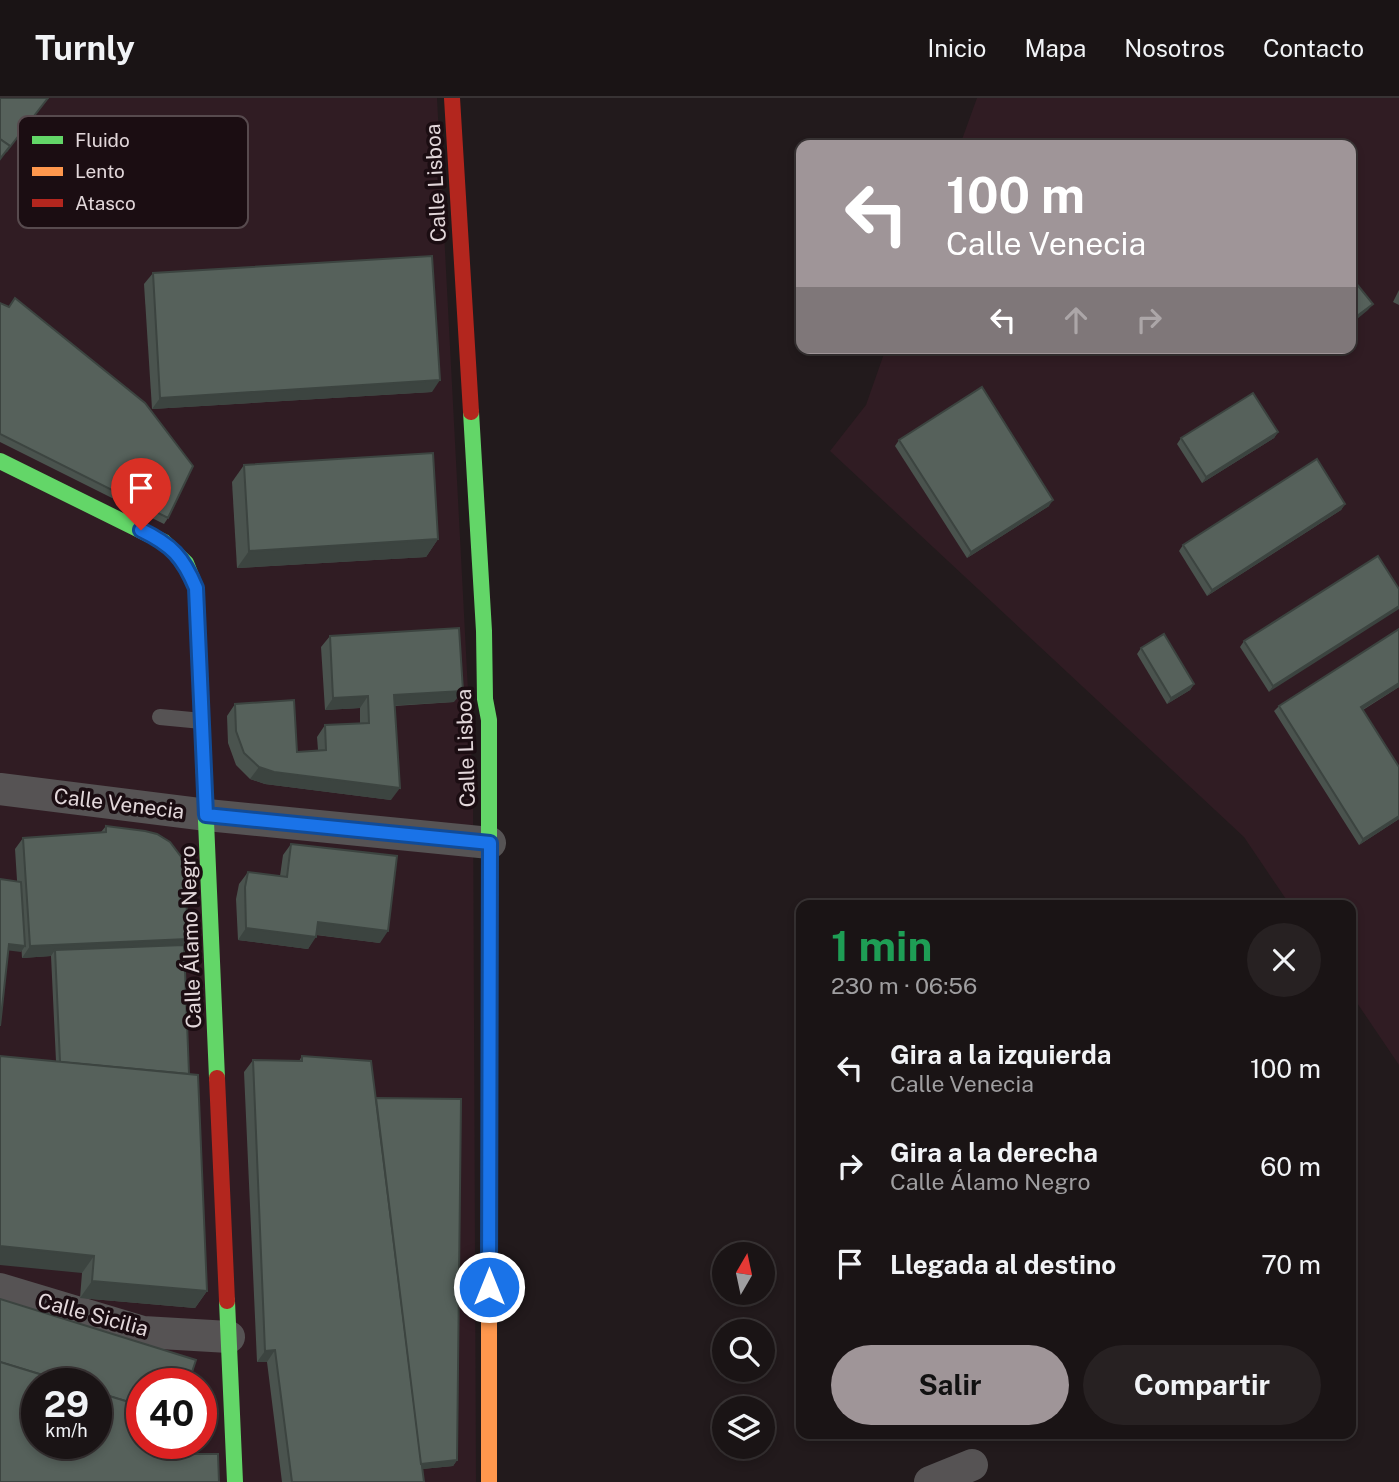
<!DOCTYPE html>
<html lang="es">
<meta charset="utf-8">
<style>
:root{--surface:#1a1415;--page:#272122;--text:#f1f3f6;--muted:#9f9ea0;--line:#383334;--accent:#9f9598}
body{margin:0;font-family:"Public Sans",sans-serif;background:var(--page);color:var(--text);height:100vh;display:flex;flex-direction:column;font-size:26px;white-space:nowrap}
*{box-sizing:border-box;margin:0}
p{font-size:23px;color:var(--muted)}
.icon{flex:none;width:38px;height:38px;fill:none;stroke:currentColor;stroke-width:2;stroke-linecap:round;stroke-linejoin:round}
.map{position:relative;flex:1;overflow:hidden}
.side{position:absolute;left:796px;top:802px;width:560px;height:539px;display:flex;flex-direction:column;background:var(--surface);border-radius:14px;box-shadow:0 4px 10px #0003,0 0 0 2px var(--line)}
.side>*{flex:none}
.banner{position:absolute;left:796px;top:42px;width:560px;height:214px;border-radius:14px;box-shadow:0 4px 10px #0003,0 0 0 2px var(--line);background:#9f9598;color:#fff;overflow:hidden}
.needle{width:46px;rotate:9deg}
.controls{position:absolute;left:712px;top:1144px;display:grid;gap:14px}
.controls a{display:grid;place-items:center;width:63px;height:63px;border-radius:50%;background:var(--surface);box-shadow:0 4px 10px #0003,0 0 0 2px var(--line);font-size:35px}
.speed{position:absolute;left:21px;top:1270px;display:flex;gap:14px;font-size:35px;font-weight:700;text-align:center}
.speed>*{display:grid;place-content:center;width:91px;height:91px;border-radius:50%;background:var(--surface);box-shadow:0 4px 10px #0003,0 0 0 2px var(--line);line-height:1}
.speed small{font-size:18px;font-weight:400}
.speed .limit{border:10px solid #d22;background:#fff;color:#111}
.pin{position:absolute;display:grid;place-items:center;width:60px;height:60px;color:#fff;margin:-72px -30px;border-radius:50% 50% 50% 0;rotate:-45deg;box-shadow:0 0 7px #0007}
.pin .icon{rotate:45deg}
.me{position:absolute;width:77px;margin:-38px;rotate:0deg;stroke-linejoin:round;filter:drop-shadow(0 0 5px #0008)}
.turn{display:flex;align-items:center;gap:24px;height:147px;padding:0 35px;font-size:32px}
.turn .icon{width:91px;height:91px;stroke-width:2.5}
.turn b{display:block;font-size:49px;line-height:60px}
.lanes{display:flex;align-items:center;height:66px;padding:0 35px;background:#0003;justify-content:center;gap:35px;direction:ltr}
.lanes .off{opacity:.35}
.round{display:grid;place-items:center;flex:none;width:74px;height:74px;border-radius:37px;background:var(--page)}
.overview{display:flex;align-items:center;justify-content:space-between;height:119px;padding:0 35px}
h1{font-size:42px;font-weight:700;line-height:52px;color:#1e9e55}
.button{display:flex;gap:14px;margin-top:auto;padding:14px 35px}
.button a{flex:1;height:80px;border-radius:42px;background:var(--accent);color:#111;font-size:28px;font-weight:700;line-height:80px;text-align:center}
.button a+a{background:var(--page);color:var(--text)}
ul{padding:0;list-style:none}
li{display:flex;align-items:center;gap:21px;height:98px;padding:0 35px}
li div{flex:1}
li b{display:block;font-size:26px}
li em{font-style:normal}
header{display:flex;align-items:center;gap:42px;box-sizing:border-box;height:98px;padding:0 35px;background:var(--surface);border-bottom:2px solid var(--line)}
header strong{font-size:33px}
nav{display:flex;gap:38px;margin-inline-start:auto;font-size:24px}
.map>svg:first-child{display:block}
.built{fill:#301c23;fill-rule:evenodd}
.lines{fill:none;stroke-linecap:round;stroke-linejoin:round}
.lane{stroke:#565354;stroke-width:16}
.street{stroke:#565354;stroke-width:32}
.fast{stroke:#63d668;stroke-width:16}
.slow{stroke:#ff974d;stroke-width:16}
.jam{stroke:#b3261e;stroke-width:16}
.wall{fill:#4a534e}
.shaded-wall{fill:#3c4440}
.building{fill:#56615b;stroke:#3c4440;stroke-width:2}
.route-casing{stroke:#114b97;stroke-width:18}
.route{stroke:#1a73e8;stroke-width:12}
.labels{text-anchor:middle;stroke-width:7;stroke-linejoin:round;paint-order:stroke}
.street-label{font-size:21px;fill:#e2d7da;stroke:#1b0d12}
.key{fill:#1b0d12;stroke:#574a4e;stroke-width:2}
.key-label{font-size:19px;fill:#e2d7da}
</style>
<header>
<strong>Turnly</strong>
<nav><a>Inicio</a><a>Mapa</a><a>Nosotros</a><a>Contacto</a></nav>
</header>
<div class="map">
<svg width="1399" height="1384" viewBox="0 0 1399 1384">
<rect width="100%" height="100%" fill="#221a1c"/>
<g class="built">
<path d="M0,0h437l36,688 3,696h-476zM37,1286h59v60h-59zM142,1286h59v60h-59z"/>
<path d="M977,0h422v967l-48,-71v-89h-61l-46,-68 -414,-386 36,-46 20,-57h465v-203h-391z"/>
</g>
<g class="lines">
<path class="lane" d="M160,619l42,4"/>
<g class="street">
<path d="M0,691l207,26 283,28"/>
<path d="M0,1191l143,43 86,5"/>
<path d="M930,1384l42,-17"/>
</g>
<g class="fast">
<path d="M471,314l13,219 1,68 4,21v197"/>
<path d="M0,363l164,81 22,21 10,25 21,490"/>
<path d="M227,1203l8,181"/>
</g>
<path class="slow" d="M489,1167v217"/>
<g class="jam">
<path d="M452,0l19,314"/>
<path d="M489,819v348"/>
<path d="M217,980l10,223"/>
</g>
</g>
<g class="wall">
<path d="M153,175l279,119 -280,17 -8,-125z"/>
<path d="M1399,192v15l-6,-3z"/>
<path d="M0,205l168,215 -4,6 -164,-82z"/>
<path d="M1278,334l-4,6 -72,45 -25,-39 4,-6z"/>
<path d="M899,342l150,66 -82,52 -72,-112z"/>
<path d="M244,367l194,74 -12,18 -189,11 -5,-86z"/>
<path d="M1345,406l-4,6 -134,86 -28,-45 4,-6z"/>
<path d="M1378,458l-109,136 -29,-45 4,-6z"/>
<path d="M1399,531v58l-36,23 36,109 -40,26 -85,-134 5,-5z"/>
<path d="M330,538l124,66 -59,4 -4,94 -126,-16 -15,-5 -14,-14 -8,-22 -1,-27 8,-12 62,48 21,-2 -1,-13 8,-12 35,-2v-15l-35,2 -4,-63z"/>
<path d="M1141,550l53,36 -4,6 -23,14 -30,-50z"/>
<path d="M106,728l78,119 5,129 18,217 -12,17 -115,-10 2,-25 -26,-212 -5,-105 -29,2 -7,-109 8,-11 78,-6z"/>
<path d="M291,746l89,99 -64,-8 -8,14 -70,-9 -2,-41 3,-15 9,-12 32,4 3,-21z"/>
<path d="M302,958l74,42 81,362 -4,6 -31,3 2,13h-142l-15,-120h-10l-13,-290 9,-12 46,1z"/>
</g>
<g class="shaded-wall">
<path d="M1373,206l-5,6 -17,14 2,-5z"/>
<path d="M440,282l-8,12 -280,17 8,-11z"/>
<path d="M1278,334l-4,6 -72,45 4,-6z"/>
<path d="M1053,402l-4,6 -82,52 4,-6z"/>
<path d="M1345,406l-4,6 -134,86 5,-6z"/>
<path d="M438,441l-12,18 -189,11 12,-17z"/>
<path d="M1399,508v3l-130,83 4,-6z"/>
<path d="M1399,585v4l-42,26 4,-6z"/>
<path d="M1194,586l-4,6 -23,14 4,-6z"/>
<path d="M463,593l-9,11 -68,4 8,-11z"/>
<path d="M368,598l-8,12 -35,2 8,-12z"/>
<path d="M259,669l141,21 -9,12 -126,-16 -15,-5z"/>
<path d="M1399,718v3l-40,26 4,-6z"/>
<path d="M318,824l70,9 -8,12 -70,-9z"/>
<path d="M246,830l70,9 -8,12 -70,-9z"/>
<path d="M188,841l-9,12 -124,-1 -4,6 -29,2 8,-12z"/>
<path d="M9,846l16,2 -4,6 -16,-2z"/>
<path d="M0,1148l94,10 -12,17 -82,-8z"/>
<path d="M92,1183l115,10 -12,17 -115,-10z"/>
<path d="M275,1252l-8,12h-10l8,-11z"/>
<path d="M457,1362l-4,6 -41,4 5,-6z"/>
</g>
<g class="building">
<path d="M0,0h48l-42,54 4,-6 -10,-7z"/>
<path d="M0,41l10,7 -10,13z"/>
<path d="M432,158l8,124 -280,18 -7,-125z"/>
<path d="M1351,179l22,27 -20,15 -2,-2z"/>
<path d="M15,200l130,105 48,63 -25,52 -168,-84v-131l9,4z"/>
<path d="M982,289l71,113 -82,52 -72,-112z"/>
<path d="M1253,295l25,39 -72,45 -25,-39z"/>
<path d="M433,355l5,86 -189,12 -5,-86z"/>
<path d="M1317,361l28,45 -133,86 -29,-45z"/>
<path d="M1378,458l21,33v17l-126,80 -29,-45z"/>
<path d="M459,530l4,63 -69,4 6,93 -126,-16 -15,-5 -15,-14 -8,-22 -1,-27 59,-4 3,52 29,-2 -1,-25 44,-2 -1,-27 -35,2 -3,-62z"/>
<path d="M1399,531v54l-38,24 38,60v49l-36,23 -84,-133z"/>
<path d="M1164,536l30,50 -23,14 -30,-50z"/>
<path d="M106,728l39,5 12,3 13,8 12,16 3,12 3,69 -158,7 -7,-108 83,-6z"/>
<path d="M291,746l106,12 -9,75 -70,-9 -2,15 -70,-9 -1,-41 3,-15 39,5z"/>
<path d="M0,781l21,3 4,64 -16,-2 -9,82z"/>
<path d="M184,847l5,129 -129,-12 -5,-112z"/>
<path d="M0,958l198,19 9,216 -115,-10 2,-25 -94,-10z"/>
<path d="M302,958l69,5 53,421h-132l-17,-132 -10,1 -12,-291 49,1z"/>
<path d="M376,1000l85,1 -4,361 -36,4z"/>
<path d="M0,1201l196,61 -8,24h-46v22l-46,-14v-8h-24l-72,-22z"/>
<path d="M0,1264l72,22h-35v60h59v-52l46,14v38h53l-3,10h26l1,28h-219z"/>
</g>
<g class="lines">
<g class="route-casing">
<path id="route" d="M141,432c31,15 42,27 55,58l10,227 284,28 -1,444"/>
</g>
<use href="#route" class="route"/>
</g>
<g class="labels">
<g class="street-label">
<text transform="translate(436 85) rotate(-93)" y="7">Calle Lisboa</text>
<text transform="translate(466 650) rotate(-92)" y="7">Calle Lisboa</text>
<text transform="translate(119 706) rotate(7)" y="7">Calle Venecia</text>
<text transform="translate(191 839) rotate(-92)" y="7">Calle Álamo Negro</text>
<text transform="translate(93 1217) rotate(15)" y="7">Calle Sicilia</text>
</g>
</g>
<rect x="18" y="18" width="230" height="112" rx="10" class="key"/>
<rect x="32" y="38" width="31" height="8" fill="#63d668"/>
<rect x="32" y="69" width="31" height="9" fill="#ff974d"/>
<rect x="32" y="101" width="31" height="8" fill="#b3261e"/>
<g class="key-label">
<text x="75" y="49">Fluido</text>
<text x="75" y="80">Lento</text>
<text x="75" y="112">Atasco</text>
</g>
</svg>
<div class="controls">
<a><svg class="needle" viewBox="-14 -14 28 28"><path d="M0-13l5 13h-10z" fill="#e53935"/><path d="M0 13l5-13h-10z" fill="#9f9ea0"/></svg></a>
<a><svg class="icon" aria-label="search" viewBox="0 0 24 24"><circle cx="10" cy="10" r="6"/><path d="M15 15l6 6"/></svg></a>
<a><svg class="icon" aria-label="layers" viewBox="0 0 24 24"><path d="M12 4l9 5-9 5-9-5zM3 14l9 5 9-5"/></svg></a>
</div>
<div class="speed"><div>29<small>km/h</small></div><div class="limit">40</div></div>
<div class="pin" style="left:141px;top:432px;background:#d93025"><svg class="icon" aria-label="arrive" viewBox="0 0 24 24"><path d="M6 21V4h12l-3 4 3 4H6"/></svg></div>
<svg class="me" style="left:489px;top:1189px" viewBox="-20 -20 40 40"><circle r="17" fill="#1a73e8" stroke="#fff" stroke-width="3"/><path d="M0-11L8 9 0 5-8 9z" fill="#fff"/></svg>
<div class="banner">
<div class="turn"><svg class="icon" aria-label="left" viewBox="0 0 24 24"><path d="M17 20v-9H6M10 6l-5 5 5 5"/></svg><div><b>100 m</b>Calle Venecia</div></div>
<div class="lanes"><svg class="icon" aria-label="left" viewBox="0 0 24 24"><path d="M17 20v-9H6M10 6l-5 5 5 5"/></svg><svg class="icon off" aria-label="ahead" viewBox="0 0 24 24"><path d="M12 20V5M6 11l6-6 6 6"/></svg><svg class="icon off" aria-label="right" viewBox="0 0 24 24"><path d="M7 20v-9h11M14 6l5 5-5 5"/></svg></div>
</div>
<section class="side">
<div class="overview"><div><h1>1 min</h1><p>230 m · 06:56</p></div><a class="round"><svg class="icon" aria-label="close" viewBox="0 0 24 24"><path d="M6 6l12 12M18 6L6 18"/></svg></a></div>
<ul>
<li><svg class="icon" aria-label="left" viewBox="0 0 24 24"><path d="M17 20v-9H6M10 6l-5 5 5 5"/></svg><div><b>Gira a la izquierda</b><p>Calle Venecia</p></div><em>100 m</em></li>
<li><svg class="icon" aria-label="right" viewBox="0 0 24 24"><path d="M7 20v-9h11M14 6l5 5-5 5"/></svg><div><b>Gira a la derecha</b><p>Calle Álamo Negro</p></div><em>60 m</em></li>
<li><svg class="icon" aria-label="arrive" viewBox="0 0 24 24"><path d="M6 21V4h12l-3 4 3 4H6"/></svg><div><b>Llegada al destino</b></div><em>70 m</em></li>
</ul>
<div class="button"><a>Salir</a><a>Compartir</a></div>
</section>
</div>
